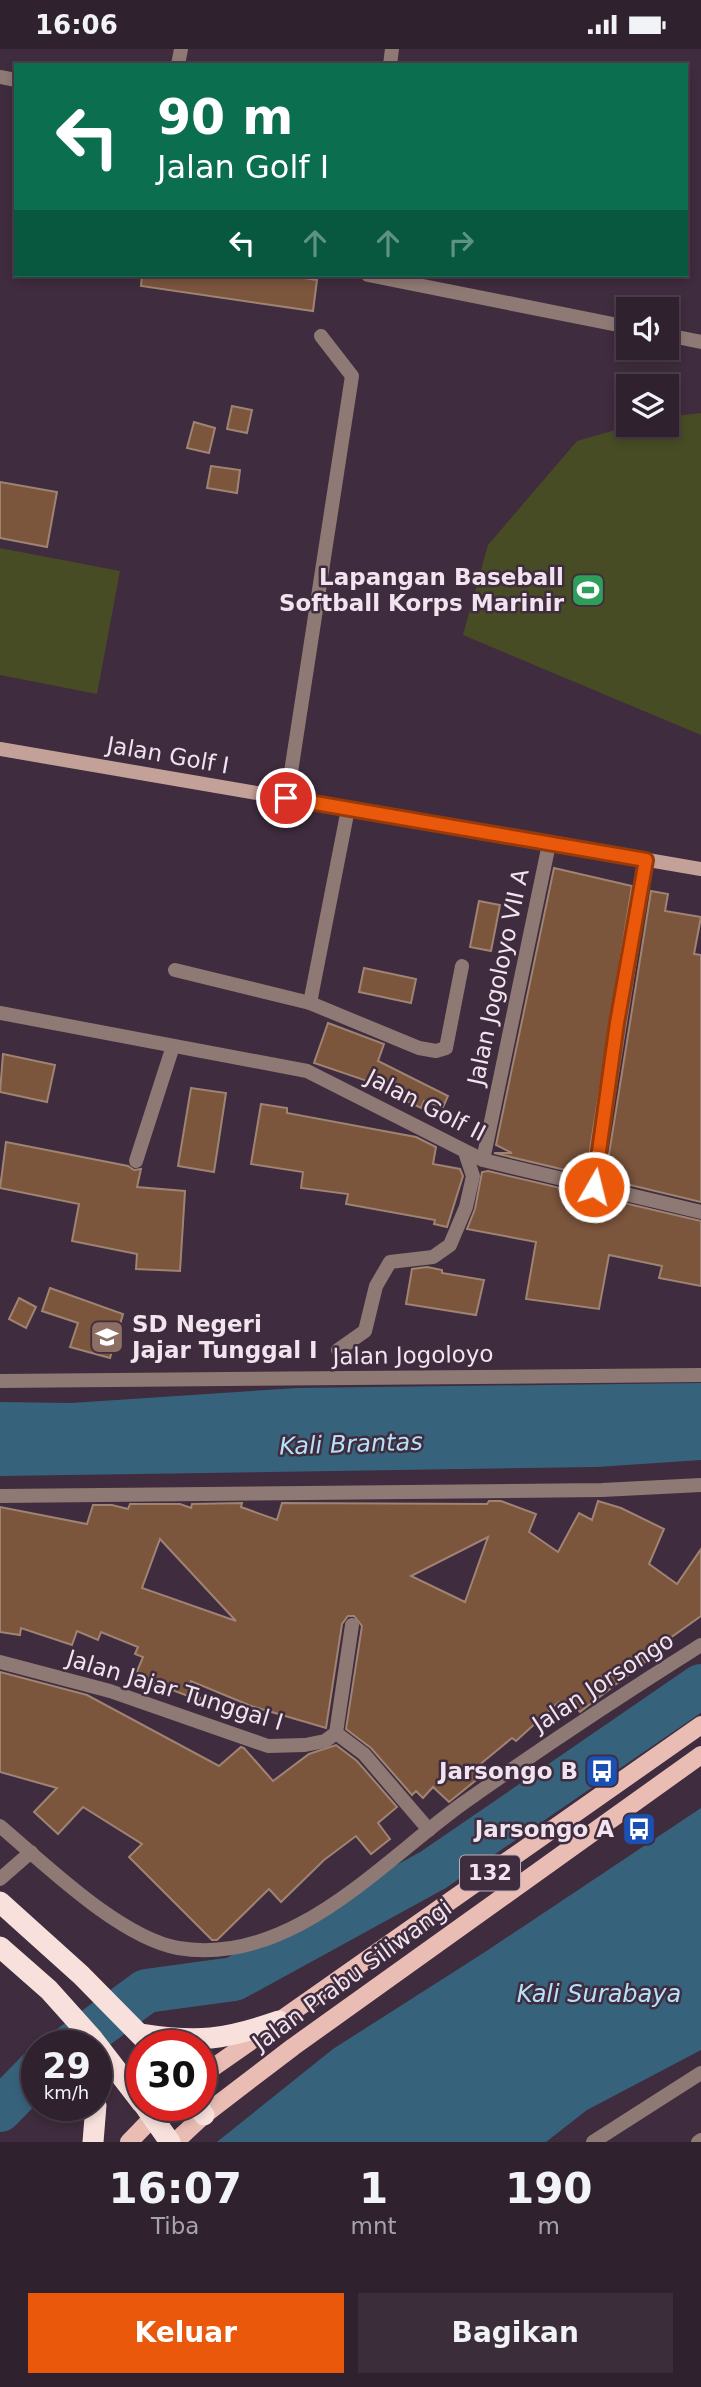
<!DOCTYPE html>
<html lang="id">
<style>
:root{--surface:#2f212e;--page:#3b2e3a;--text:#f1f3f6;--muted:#a7a3aa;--line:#4a3e4a;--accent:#ea580c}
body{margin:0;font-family:"DejaVu Sans",sans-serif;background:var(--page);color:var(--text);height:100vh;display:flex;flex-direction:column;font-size:26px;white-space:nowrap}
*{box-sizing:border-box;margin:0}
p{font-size:23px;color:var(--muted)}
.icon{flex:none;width:38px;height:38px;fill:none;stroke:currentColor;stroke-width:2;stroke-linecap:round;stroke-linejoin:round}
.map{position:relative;height:2093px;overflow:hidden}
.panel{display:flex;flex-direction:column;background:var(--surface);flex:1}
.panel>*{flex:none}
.top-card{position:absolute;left:14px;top:14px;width:674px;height:214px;border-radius:0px;box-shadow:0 4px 10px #0003,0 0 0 2px var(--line);background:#0b6e4f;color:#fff;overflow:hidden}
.controls{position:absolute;left:616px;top:248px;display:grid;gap:14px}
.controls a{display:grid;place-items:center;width:63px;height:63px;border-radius:0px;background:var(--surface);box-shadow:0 4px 10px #0003,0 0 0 2px var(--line);font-size:35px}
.speed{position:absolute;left:21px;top:1981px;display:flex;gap:14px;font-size:35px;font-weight:700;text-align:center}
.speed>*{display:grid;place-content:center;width:91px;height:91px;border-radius:50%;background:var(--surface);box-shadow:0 4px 10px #0003,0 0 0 2px var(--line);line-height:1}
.speed small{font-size:18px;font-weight:400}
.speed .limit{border:10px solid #d22;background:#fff;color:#111}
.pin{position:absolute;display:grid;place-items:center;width:60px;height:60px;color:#fff;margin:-30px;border:4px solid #fff;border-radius:50%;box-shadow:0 2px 7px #0007}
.me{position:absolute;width:77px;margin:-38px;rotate:8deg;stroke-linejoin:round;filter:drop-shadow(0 0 5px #0008)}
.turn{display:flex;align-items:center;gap:24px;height:147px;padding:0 28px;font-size:32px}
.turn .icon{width:91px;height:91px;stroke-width:2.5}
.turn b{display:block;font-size:49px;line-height:60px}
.lanes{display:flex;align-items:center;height:66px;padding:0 28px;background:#0003;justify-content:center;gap:35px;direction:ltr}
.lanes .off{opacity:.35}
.eta{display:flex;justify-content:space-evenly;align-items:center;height:119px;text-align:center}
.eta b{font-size:42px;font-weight:600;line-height:49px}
.cta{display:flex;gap:14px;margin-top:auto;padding:14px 28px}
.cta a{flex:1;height:80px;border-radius:0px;background:var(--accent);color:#fff;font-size:28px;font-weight:600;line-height:80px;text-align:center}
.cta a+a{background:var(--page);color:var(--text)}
.status{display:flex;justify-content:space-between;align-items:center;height:49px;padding:0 35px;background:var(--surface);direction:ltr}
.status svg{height:19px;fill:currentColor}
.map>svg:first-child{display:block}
.green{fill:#484c24}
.water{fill:#36637b}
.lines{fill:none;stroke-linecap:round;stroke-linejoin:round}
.river{stroke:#36637b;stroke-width:44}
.building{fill:#7c553d;stroke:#9f8373;stroke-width:2;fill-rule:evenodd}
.street{stroke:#8f7974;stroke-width:14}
.secondary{stroke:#c3a098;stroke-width:14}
.primary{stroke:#eabdb4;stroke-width:18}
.highway{stroke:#f8e1dd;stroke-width:21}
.route-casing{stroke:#983908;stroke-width:18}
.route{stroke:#ea580c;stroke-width:12}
.labels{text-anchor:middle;stroke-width:5;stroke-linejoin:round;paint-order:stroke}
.shield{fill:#3f2c3e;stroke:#bcadba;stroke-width:2}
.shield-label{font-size:21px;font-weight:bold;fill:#f1e4ef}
.poi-label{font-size:23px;font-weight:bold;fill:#f1e4ef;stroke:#3f2c3e;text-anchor:end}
.street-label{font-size:23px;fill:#f1e4ef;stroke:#3f2c3e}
.water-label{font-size:24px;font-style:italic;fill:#b6e1fa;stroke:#3f2c3e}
</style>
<div class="status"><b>16:06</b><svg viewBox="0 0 49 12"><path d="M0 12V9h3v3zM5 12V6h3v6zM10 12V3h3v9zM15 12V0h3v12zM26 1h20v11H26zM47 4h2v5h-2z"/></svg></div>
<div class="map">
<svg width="701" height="2093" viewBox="0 0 701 2093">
<rect width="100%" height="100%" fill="#3f2c3e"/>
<g class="green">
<path d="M701,364v322l-238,-100 25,-90 89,-104 56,-16h34v-8z"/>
<path d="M0,499l120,23 -23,123 -97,-19z"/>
</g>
<g class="water">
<path d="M701,1334v77l-104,7 -597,9v-74l71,1 226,-15z"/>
<path d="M701,1759v242l-114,60 -41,32h-329l116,-93 152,-97z"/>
</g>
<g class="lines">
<g class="river">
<path d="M71,1997l75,-55 88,-12 199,-109 268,-184"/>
<path d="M0,2061l37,-38"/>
</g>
</g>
<g class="building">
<path d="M142,226h142l33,5 -4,31 -172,-25z"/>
<path d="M232,357l20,4 -5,23 -20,-4z"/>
<path d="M194,373l21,6 -6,25 -22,-5z"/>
<path d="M211,417l29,4 -3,23 -30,-5z"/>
<path d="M0,433l57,10 -10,55 -47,-9z"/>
<path d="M554,819l78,18 -46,289 -92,-22h18l-16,-8z"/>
<path d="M651,842l17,3 -3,17 36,6 -7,37 7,1v247l-96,-23z"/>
<path d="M479,852l21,4 -9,46 -21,-4z"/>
<path d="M364,919l52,11 -5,24 -52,-11z"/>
<path d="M328,974l56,21 -6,17 70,35 -5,11 -19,-6 -3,7 -29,-14 2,-4 -80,-27z"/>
<path d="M3,1005l52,11 -8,37 -47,-10z"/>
<path d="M191,1039l35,5 -12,79 -36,-6z"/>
<path d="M261,1055l26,4v5l129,24 20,10 -3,17 27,5 3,7 -16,51 -13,-3 1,-4 -89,-16 2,-10 -47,-6 2,-16 -52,-8z"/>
<path d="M6,1093l122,24 6,4 7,-1 -4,18 48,4 -5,80 -44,-2 1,-15 -65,-13 7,-37 -79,-16z"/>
<path d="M488,1122l213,50v65l-42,-8 3,-12 -53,-11 -10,54 -73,-10 10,-57 -69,-13 8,-20 7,-37z"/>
<path d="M427,1218l15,3v3l42,7 -8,35 -70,-11 6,-35z"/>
<path d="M50,1239l73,26 -13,44 -40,-11 8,-24 -36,-12z"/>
<path d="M19,1249l17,9 -10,21 -17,-9z"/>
<path d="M489,1452h12l35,13 -7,18 29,20 21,-39 13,7 6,-19 23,7 43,21 -15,35 28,20 24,-35v67l-59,42 3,4 -65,50 -7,-8 -7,6 -7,-8 -43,39 -4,-3 -34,28 7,7 -36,29 -16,-15 -10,11 -7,-7 -4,4 -41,-47 -25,-19 16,-103 -8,-10h-6l-6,8 -16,104 -75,-22 -60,-25 -2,5 15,16 -69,-26 8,-19 -8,-3 3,-7 -37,-15 -3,8 -21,-9 -5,14 -51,-17 -1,7 -20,-3v-125l87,17 6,-19h19l16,4 2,-5h50l11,4 1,-4 50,-1 -1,4 36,13 5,-17 205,1zM488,1488l-23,65 -54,-26zM160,1490l76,82 -94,-33z"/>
<path d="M0,1623l87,23 132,71 22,-19 3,1 29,33 36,-27 27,-9 21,16 40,46 -19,16 12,16 -19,15 -15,-18 -32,24 -43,42 -12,-13 -52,51h-5l-83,-83 13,-13 -59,-37 -25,27 -24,-22 23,-24 -57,-16z"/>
</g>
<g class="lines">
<g class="street">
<path d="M178,16l3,-16"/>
<path d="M390,16l2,-16"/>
<path d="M0,28l16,3"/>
<path d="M368,226l260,52"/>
<path d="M667,286l34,7"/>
<path d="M287,749l65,-422 -31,-40"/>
<path d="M175,921l135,33 38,-194"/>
<path d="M310,954l109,45 17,3 10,-3 16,-82"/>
<path d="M0,964l307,58 176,89 218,52"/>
<path d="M483,1111l66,-316"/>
<path d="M136,1112l37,-115"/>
<path d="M594,1138l52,-327"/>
<path d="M338,1301l27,-19 11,-45 14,-24 43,-5 17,-12 16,-38 7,-31 -8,-24"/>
<path d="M0,1332l701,-6"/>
<path d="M0,1447l602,-6 99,-5"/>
<path d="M352,1576l-16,108 28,21 65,76"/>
<path d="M0,1613l110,29 158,55 37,-1 20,-4 11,-8"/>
<path d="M0,1777c45,38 119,111 178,122 112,19 201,-84 284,-144 78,-55 158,-108 239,-159"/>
<path d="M0,1830l31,-27"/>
<path d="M593,2093l108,-69"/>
<path d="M698,2093l3,-2"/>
</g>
<path class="secondary" d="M0,700l701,120"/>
<g class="primary">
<path d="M201,2027l500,-351"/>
<path d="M129,2093l36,-37"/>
<path d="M175,2093l29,-27 89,-68 408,-292"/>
</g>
<g class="highway">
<path d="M0,1853l81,73 70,71"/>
<path d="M0,1898l49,43 43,48 50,65"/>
<path d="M141,1985c57,9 83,6 138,-13"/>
<path d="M96,2034l1,-37"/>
<path d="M144,2056l26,37"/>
<path d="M197,2056l7,10"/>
<path d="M93,2093l3,-37"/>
</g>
</g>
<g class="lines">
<g class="route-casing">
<path id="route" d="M286,749l360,62 -29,163 -23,164"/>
</g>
<use href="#route" class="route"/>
</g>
<defs>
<g id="stadium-square" transform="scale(1.75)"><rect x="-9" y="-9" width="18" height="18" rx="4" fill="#2e9e5b" stroke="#3f2c3e"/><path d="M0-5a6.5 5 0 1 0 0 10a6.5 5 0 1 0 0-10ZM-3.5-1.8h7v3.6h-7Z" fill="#fff"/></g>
<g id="school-square" transform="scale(1.75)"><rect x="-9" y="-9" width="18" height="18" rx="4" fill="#8d6e63" stroke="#3f2c3e"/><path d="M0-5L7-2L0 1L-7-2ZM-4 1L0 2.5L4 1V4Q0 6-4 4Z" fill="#fff"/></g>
<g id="bus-square" transform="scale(1.75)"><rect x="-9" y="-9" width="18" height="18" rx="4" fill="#1a4fb4" stroke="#3f2c3e"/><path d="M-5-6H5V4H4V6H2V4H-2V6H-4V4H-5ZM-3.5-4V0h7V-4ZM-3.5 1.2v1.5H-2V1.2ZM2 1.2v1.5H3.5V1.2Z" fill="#fff"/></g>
</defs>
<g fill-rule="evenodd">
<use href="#stadium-square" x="588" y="541"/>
<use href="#school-square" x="107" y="1288"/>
<use href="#bus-square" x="602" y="1722"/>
<use href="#bus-square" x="639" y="1780"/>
</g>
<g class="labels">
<rect class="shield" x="460" y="1806.5" width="60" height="35" rx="5"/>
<g class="shield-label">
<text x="490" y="1831">132</text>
</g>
<g class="poi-label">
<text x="564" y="536">Lapangan Baseball<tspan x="564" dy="26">Softball Korps Marinir</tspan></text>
<text x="132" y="1283" text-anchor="start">SD Negeri<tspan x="132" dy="26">Jajar Tunggal I</tspan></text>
<text x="578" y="1730">Jarsongo B</text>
<text x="614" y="1788">Jarsongo A</text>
</g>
<g class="street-label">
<text transform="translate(168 706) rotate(10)" y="8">Jalan Golf I</text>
<text transform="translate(498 928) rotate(-78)" y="8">Jalan Jogoloyo VII A</text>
<text transform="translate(426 1056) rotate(27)" y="8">Jalan Golf II</text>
<text transform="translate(413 1306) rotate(-1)" y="8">Jalan Jogoloyo</text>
<text transform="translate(603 1633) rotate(-33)" y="8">Jalan Jorsongo</text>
<text transform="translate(175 1641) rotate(17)" y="8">Jalan Jajar Tunggal I</text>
<text transform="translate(352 1926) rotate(-36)" y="8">Jalan Prabu Siliwangi</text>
</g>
<g class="water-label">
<text transform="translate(351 1395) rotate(-2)" y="8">Kali Brantas</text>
<text x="599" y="1953">Kali Surabaya</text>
</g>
</g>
</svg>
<div class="controls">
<a><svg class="icon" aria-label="sound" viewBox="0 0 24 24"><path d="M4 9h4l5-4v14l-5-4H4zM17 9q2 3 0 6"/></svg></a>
<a><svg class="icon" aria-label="layers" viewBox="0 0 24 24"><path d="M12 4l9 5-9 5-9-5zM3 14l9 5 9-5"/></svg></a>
</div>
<div class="speed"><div>29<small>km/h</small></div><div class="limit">30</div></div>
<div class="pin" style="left:286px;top:749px;background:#d93025"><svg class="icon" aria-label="arrive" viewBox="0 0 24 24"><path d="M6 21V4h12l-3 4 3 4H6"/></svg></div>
<svg class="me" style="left:594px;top:1138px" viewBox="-20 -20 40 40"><circle r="17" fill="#ea580c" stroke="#fff" stroke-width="3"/><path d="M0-11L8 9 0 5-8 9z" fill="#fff"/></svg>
<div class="top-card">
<div class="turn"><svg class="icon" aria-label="left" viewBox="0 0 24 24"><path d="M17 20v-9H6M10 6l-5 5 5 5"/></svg><div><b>90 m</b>Jalan Golf I</div></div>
<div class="lanes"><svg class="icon" aria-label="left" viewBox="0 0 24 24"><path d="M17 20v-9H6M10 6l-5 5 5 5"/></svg><svg class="icon off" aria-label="ahead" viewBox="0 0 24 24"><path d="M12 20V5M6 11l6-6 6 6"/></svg><svg class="icon off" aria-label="ahead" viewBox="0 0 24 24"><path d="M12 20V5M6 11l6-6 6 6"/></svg><svg class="icon off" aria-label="right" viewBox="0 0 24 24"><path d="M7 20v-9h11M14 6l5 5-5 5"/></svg></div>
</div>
</div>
<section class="panel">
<div class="eta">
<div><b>16:07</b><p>Tiba</p></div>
<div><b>1</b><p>mnt</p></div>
<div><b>190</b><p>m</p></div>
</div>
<div class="cta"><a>Keluar</a><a>Bagikan</a></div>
</section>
